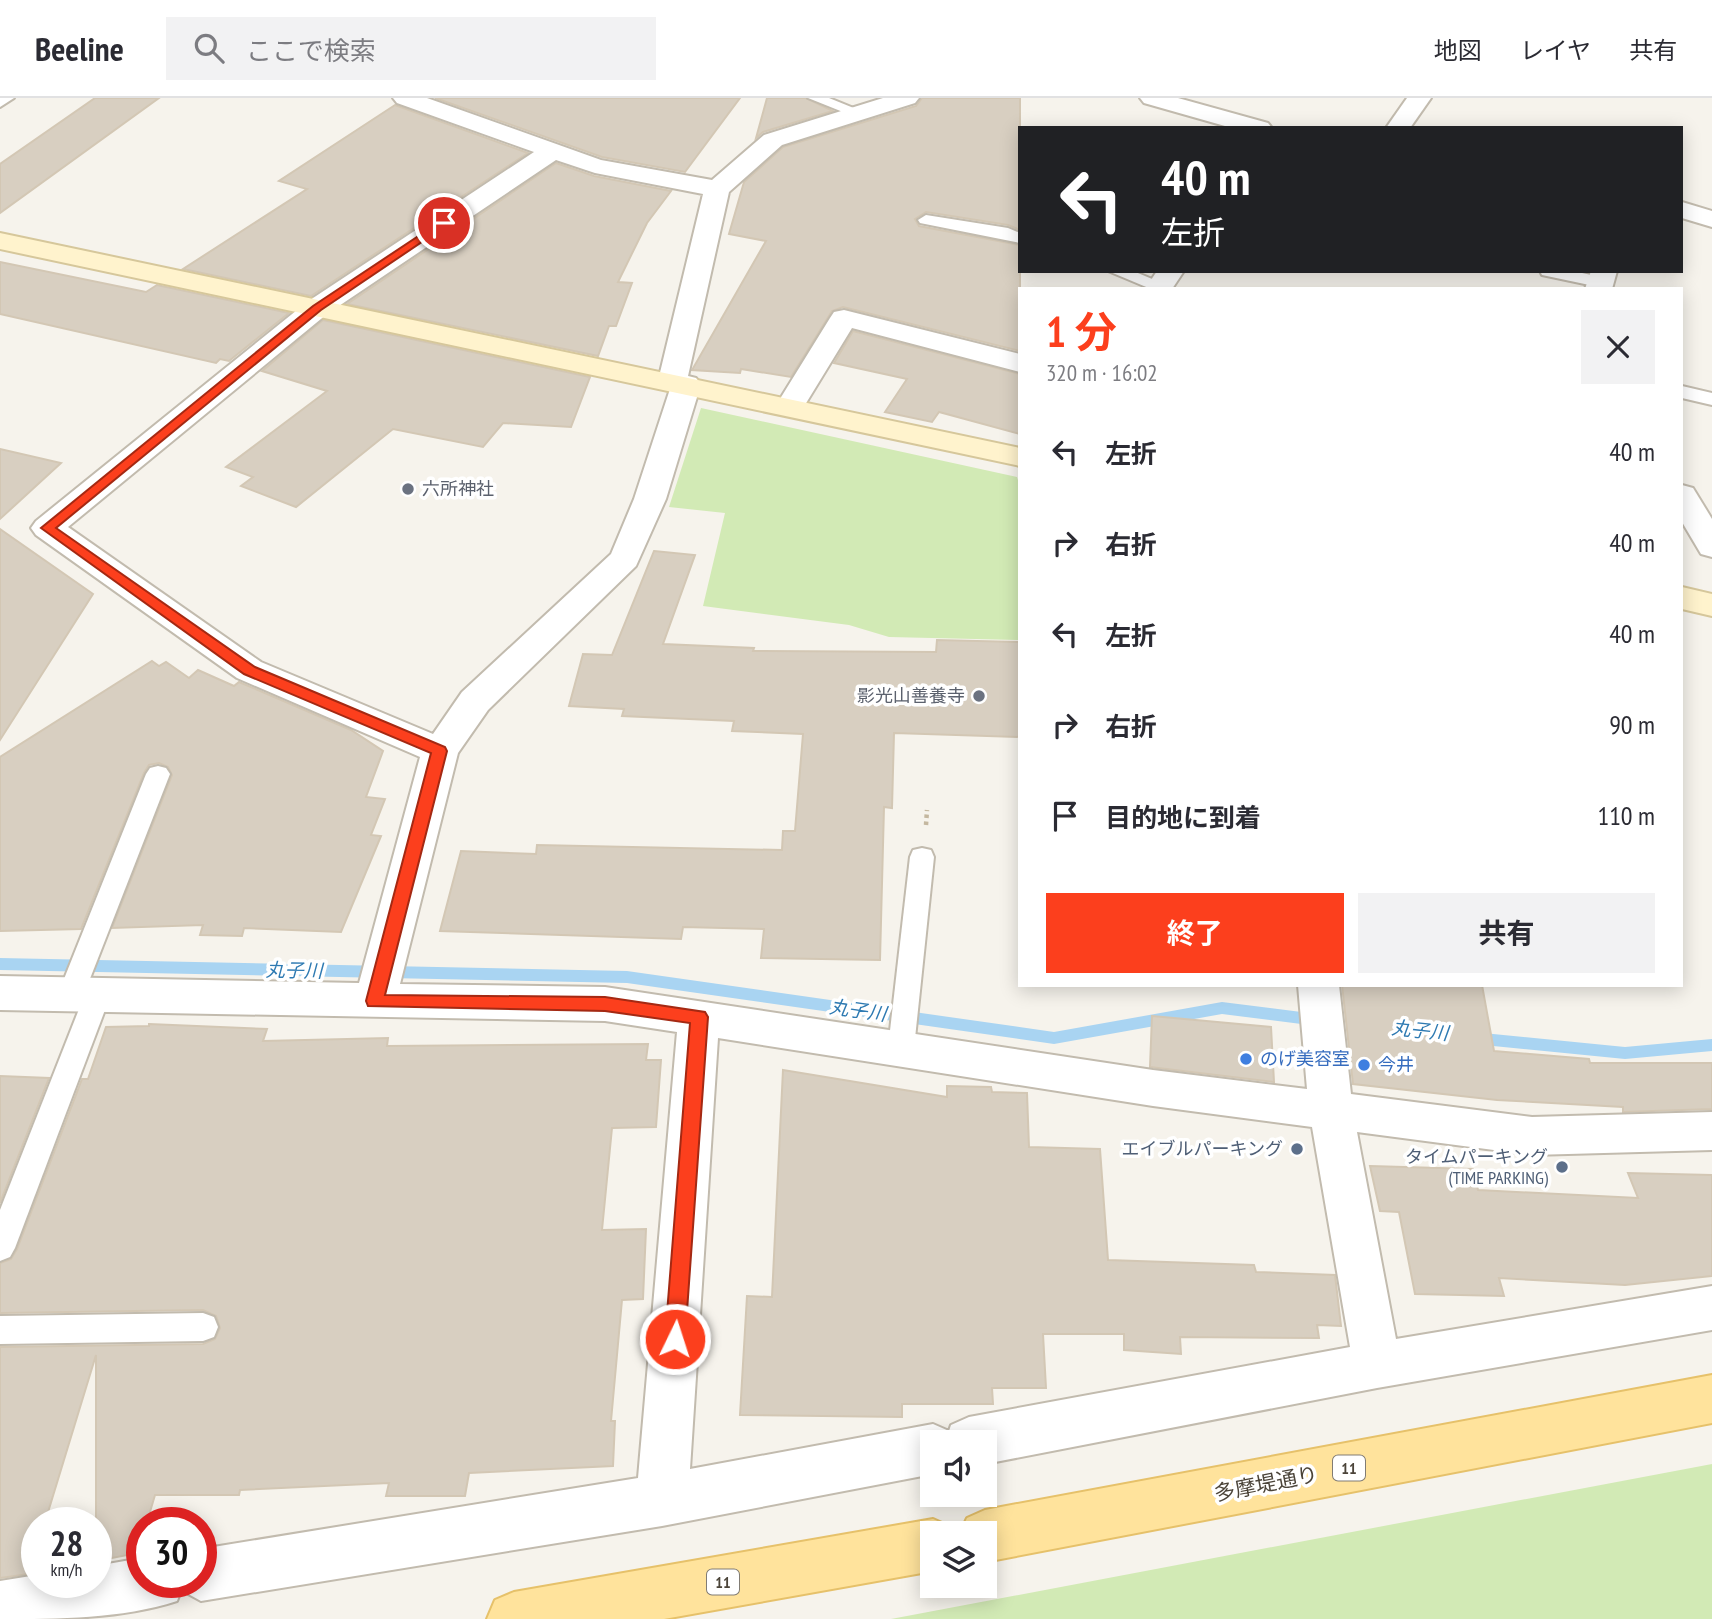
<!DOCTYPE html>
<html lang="ja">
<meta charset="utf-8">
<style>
:root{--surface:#fff;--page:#f2f2f3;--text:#2b2b33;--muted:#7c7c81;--line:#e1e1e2;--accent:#fc3f1d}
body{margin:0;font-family:"PT Sans Narrow","Noto Sans JP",sans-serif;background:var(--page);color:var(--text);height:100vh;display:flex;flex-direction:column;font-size:26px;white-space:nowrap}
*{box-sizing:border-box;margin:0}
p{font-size:23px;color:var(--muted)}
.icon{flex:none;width:38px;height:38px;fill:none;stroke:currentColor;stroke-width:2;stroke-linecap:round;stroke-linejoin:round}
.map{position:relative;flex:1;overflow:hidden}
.sheet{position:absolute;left:1018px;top:189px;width:665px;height:700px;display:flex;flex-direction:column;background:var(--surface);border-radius:0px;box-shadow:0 4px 18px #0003}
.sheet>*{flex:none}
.hud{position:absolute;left:1018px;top:28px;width:665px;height:147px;border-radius:0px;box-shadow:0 4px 18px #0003;background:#202124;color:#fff;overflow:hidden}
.controls{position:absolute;left:920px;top:1332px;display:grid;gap:14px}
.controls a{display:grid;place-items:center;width:77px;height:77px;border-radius:0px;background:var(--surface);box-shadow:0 4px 18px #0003;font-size:35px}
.speed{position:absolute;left:21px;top:1409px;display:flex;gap:14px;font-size:35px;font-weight:700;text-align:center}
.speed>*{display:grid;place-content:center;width:91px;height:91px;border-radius:50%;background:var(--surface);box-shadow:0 4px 18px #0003;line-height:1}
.speed small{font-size:18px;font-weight:400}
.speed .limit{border:10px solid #d22;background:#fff;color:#111}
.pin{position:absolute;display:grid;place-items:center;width:60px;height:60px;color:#fff;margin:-30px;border:4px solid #fff;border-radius:50%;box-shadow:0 2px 7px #0007}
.me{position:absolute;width:77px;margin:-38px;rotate:4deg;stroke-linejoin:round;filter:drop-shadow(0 0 5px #0008)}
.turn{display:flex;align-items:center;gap:24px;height:147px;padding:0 28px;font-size:32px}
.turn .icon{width:91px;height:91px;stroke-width:2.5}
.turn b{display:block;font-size:49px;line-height:60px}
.round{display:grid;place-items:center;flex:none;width:74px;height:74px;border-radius:0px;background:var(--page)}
.overview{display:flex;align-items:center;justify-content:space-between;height:119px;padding:0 28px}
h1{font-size:42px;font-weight:700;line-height:52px;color:var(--accent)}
.action{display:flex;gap:14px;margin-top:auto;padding:14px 28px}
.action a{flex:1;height:80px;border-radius:0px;background:var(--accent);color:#fff;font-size:28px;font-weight:700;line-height:80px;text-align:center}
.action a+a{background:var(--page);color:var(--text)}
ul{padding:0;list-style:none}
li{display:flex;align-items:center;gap:21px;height:91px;padding:0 28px}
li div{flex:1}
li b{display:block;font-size:26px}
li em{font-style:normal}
header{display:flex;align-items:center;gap:42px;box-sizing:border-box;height:98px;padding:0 35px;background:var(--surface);border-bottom:2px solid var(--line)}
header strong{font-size:33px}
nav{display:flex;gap:38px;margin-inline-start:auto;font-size:24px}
.search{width:490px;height:63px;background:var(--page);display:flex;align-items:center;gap:18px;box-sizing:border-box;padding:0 24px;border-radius:0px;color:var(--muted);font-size:26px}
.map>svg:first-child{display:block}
.green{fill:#d2eab5}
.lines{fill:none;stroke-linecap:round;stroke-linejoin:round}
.stream{fill:#a9d4f2;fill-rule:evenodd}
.building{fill:#d8cfc1;stroke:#d3c7b4;stroke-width:2}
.lane-casing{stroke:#c2bbae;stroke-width:4}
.street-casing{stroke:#c2bbae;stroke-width:4}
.secondary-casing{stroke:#d6c79b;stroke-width:4}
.primary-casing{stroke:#e6c16a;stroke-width:4}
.path{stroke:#c4b79f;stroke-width:4.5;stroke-dasharray:3.5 3.5;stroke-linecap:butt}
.lane{fill:#fff;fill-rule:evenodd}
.street{fill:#fff;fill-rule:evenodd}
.secondary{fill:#fff3cd;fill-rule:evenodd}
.primary{fill:#ffe39c;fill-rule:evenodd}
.route{fill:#fc3f1d;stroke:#a42913;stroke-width:2}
.worship-dot{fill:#6b7280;stroke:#fff;stroke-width:2.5}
.shop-dot{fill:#3f7fe0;stroke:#fff;stroke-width:2.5}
.service-dot{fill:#5c6f8a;stroke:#fff;stroke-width:2.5}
.labels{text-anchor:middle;stroke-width:7;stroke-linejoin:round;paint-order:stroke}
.shield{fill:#fff;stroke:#817c74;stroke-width:2}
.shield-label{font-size:16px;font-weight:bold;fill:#4b4439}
.worship-label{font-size:18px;fill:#5b616d;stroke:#fff;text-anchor:start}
.shop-label{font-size:18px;fill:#366cbe;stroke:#fff;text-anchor:start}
.service-label{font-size:18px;fill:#4e5e75;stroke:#fff;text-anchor:end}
.water-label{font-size:19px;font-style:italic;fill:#2e7ab2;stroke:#fff}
.near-street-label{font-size:21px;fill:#4b4439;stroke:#fff}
</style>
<header>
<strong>Beeline</strong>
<div class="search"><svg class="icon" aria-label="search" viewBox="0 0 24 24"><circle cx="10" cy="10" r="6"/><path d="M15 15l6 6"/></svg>ここで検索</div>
<nav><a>地図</a><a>レイヤ</a><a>共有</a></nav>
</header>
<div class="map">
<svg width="1712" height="1521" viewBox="0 0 1712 1521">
<rect width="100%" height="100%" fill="#f6f3ec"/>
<g class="green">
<path d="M701,310l316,69 3,10v153l-131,-3 -40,-12 -146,-19 22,-93 -56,-6z"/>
<path d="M1712,1366v155h-821z"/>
</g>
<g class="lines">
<g class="stream">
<path d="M0,860l627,13 427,61 168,-30 95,12 5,2 3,4 -3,4 -5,2 -95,-12 -168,30 -427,-61 -627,-13z"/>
<path d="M1473,934l152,15 87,-8v12l-87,8 -152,-15 -5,-2 -3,-4 3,-4z"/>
</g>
</g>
<g class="building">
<path d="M95,0h64l-159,115v-49z"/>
<path d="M435,0h305l-55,74 -83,-15z"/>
<path d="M767,0h39l27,13 -70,21 -7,6z"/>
<path d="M922,0h98v132l-12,-5 -82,-13 -11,7 4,7 101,19v106l-177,-44 -11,4 -41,66 -50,-8 -1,4 -48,-3 74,-129 -37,-7 15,-52 39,-35 133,-41z"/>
<path d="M395,7l133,48 -217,143 -128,-27 124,-80 -28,-8z"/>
<path d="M556,65l38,13 77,15 -24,32 -29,59 14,1 -16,43h-7l-11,30 -251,-52z"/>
<path d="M0,164l146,30 11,-7 132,28 -60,48 -9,-2 -4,4 -216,-49z"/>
<path d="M323,222l267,57 -19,50 -68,-4 -20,24 -90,-18 -97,78 -55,-21 12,-9 -27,-10 101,-76 -65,-20z"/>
<path d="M853,233l167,43v60l-81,-22 -7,10 -47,-10 22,-33 -73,-16z"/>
<path d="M0,351l61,14 -61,56z"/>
<path d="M0,431l93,65 -93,146z"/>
<path d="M654,453l41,4 -32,89 91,4 -1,3 183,1 1,-12 82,2 1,95 -126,-4 -2,75 -8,-1 -4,153 -119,-2 3,-29 -81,-2 -2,12 -241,-8 21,-80 75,3 1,-9 245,5 1,-19h12l8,-97 -71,-3 2,-10 -112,-5 2,-7 -55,-3 14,-52 29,1z"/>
<path d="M152,563l7,5 7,-4 23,16 9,-8 36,16 5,-4 112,48 32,21 -17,46 19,2 -14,36 10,1 -40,96 -97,-4 -2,8 -42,-1 3,-10 -91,3 60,-153 -4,-8 -9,-4 -10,2 -5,8 -63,156 -81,2v-174z"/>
<path d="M1342,887h140l12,66 95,8 1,4h122v46l-89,3v-5l-126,-7 -144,-16z"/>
<path d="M1152,918l119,11 3,55 -124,-15z"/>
<path d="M149,926l118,5 -4,12 125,-3 -1,8 261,-2 -2,16h15l-5,67 -44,1 -10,102 44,-1 -3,70 -21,1 -11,121h4l-2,45 -144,7 -4,23h-79l3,-13 -149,7 -1,5h-84l-8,27h-5l-4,31 -42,8v-206l-51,167h-8v26l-8,26 -29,4v-231l203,-3 12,-5 5,-11 -4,-12 -13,-6 -203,3v-50l11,-4 6,-10 65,-170h6l18,-52 43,-1z"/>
<path d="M783,972l164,27v-11l44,1 1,5 35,1 2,54 71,2 8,111 146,5 2,7 79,3 6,51 -24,-1 2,13 -139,-1 1,17 -57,-4v-16h-81l3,54h-54l1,16h-91v13l-162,-2 7,-119 25,1z"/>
<path d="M0,978l49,2 -49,125z"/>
<path d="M1370,1068l103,3 5,21 160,8 -10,-25 84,2v101l-87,9 -126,-7 5,18 -89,-2 -16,-82 -19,-1z"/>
</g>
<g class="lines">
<g class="lane-casing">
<g id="lane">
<path d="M0,0h14l-14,9z"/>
<path d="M808,0h21l37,15 -8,5z"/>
<path d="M926,117l82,13 12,5v10l-100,-20 -2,-3z"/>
<path d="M1108,173h25l36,15 -18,3z"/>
<path d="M1540,173h33l32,7 3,4 -9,5 -57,-12z"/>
<path d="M1682,288l30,7v12l-30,-7z"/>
<path d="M158,668l8,2 4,6 -86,220 -4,7 -9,4 -9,-4 -4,-7 88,-220 4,-6z"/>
<path d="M922,750l9,2 3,7 -20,191 -3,8 -10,3 -10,-3 -3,-8 22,-191 3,-7z"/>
<path d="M98,885l9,4 4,7 -96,254 -5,9 -10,4v-51l85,-216 4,-7z"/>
<path d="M203,1215l11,4 4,10 -4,10 -11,4 -203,3v-28z"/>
</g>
</g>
<g class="street-casing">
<g id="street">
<path d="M393,0h34l174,62 111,20 52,-45 119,-37h36l-4,5 -133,42 -53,47 -41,184 8,2 5,6 -35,115 -30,67 -148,144 -30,43 -58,231 205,3 548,83 154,19 -9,-104h41l12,109 181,23 180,-5v38l-180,5 -175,-23 39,207 316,-53v44l-335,58 -392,76v-22h-52v32l-271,52 -461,75 -20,-11 -4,11c-56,18 -118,18 -177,18v-38l37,-6v7h59v-16l46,-8v24h59v-33l437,-71 39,-446 -72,-11 -605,-11v-34l359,7 61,-226 -183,-79 -201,-143 -5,-7 5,-7 271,-219 227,-150 -137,-49zM556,62l39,13 108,21 -45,187 4,6 8,2 -36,110 -23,55 -149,138 -29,42 -172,-72 -193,-135 259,-213zM718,940l435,68 159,21 38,220 -381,70 -18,8 -2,6 -16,-7 -243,45z"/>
<path d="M1140,0h38l90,25 4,5h-40l-88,-25z"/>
<path d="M1407,0h24l-21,30h-24z"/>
<path d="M1682,104l30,9v16l-30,-9z"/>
<path d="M1157,173h27l-12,18h-27z"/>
<path d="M1591,173h26l-5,18h-27z"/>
<path d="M844,212l176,44v18l-168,-44 -52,85 -10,3 -10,-3 -5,-6 55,-89 4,-6z"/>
<path d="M1682,387l11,3 19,31v38l-11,-3 -19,-32z"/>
</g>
</g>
<g class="secondary-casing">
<g id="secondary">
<path d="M0,135l1020,215v18l-1020,-217z"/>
<path d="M1682,489l30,7v22l-30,-7z"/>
</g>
</g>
<g class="primary-casing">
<g id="primary">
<path d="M1712,1277v48l-727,139v-29h-25l7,-15 18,-8z"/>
<path d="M933,1421l18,8 3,6h-21v38l-269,48h-177l8,-19 19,-8z"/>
</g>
</g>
<path class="path" d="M926,727l1,-15"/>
<use href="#lane" class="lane"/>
<use href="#street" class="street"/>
<use href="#secondary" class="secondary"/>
<use href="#primary" class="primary"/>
</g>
<path class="route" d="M441,123l9,2 -129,87 -265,218 199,139 190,80 2,4 -62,244 220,2 100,15 3,5 -23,322 -3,6 -7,3 -7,-3 -3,-6 25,-316 -85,-12 -237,-5 -2,-5 65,-248 -187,-79 -203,-146 272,-222z"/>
<g class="worship-dot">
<circle cx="408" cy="391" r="7"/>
<circle cx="979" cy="598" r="7"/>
</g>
<g class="shop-dot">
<circle cx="1246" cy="961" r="7"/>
<circle cx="1364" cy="967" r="7"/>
</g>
<g class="service-dot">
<circle cx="1297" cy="1051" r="7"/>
<circle cx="1562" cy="1069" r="7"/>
</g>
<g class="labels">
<g class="shield">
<rect x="1333" y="1357.5" width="32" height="25" rx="5"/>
<rect x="707" y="1471.5" width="32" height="25" rx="5"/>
</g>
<g class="shield-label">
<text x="1349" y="1376">11</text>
<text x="723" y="1490">11</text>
</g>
<g class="worship-label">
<text x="422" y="397">六所神社</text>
<text x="965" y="604" text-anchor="end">影光山善養寺</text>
</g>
<g class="shop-label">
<text x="1260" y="967">のげ美容室</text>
<text x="1378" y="973">今井</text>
</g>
<g class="service-label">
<text x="1283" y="1057">エイブルパーキング</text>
<text x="1548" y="1065">タイムパーキング<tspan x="1548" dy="21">(TIME PARKING)</tspan></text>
</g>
<g class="water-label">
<text transform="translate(294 872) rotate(1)" y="7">丸子川</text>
<text transform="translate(858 912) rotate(8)" y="7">丸子川</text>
<text transform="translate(1420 932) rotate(6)" y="7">丸子川</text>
</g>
<g class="near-street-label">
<text transform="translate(1266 1386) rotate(-11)" y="7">多摩堤通り</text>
</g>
</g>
</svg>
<div class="controls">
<a><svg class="icon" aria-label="sound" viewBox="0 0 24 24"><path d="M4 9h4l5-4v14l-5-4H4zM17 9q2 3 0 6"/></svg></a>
<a><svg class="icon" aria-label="layers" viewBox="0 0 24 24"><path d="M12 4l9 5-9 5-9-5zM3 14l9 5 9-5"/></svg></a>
</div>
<div class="speed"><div>28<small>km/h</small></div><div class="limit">30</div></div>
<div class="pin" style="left:444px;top:125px;background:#d93025"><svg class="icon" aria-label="arrive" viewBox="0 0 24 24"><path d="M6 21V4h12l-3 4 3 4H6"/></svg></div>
<svg class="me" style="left:675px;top:1241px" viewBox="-20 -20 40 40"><circle r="17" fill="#fc3f1d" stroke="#fff" stroke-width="3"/><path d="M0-11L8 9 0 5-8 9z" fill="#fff"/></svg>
<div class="hud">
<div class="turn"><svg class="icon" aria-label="left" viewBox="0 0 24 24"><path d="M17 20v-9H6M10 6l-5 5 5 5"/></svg><div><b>40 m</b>左折</div></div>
</div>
<section class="sheet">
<div class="overview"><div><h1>1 分</h1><p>320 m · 16:02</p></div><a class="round"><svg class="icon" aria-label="close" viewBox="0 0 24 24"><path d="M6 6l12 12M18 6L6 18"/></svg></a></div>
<ul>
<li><svg class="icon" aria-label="left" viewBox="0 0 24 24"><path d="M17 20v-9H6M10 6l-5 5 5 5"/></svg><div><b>左折</b></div><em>40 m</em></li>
<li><svg class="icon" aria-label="right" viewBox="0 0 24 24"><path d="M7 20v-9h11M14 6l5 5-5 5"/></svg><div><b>右折</b></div><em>40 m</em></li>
<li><svg class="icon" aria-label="left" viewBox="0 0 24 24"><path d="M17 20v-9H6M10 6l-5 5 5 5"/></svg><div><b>左折</b></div><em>40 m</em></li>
<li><svg class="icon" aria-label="right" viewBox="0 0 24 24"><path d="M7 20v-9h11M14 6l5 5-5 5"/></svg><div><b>右折</b></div><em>90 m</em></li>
<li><svg class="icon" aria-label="arrive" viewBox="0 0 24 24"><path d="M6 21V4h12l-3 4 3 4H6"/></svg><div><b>目的地に到着</b></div><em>110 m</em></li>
</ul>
<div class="action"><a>終了</a><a>共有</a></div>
</section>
</div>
